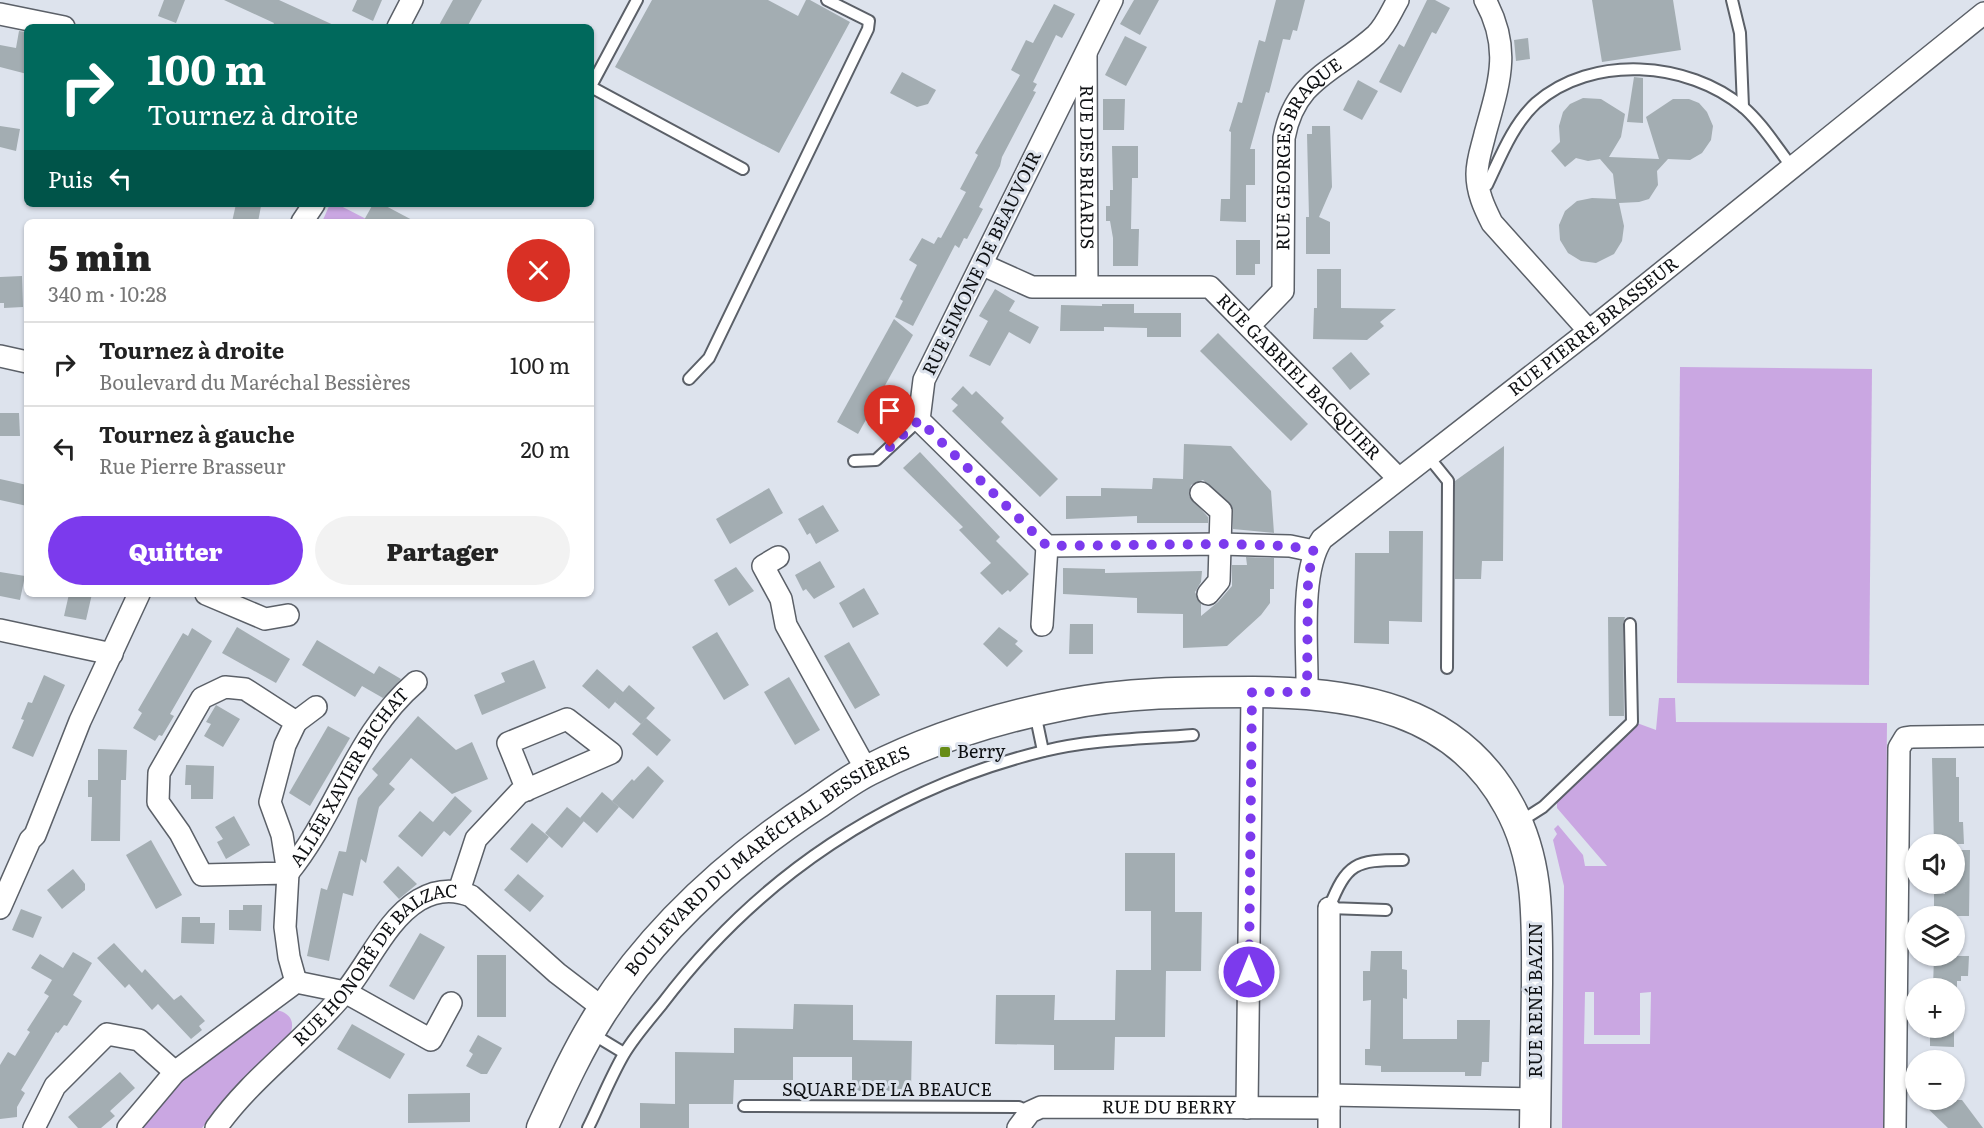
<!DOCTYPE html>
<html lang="fr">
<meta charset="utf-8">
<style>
:root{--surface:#fff;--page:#f2f2f2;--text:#222;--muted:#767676;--line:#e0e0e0;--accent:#7c3aed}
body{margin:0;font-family:Literata,serif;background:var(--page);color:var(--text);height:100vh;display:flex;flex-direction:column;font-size:22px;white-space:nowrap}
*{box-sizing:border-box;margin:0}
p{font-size:20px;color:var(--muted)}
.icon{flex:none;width:33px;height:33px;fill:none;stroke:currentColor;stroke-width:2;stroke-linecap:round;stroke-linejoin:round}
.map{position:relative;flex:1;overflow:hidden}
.drawer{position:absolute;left:24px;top:219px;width:570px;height:378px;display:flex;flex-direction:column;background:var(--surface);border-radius:9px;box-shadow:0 2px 4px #0004}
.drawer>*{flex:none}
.banner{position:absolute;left:24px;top:24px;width:570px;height:183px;border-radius:9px;box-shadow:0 2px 4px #0004;background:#00695c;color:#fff;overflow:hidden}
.fabs{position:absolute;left:1905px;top:834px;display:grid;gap:12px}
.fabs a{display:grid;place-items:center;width:60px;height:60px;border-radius:50%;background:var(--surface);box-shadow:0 2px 4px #0004;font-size:30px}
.pin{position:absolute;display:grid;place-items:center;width:51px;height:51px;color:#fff;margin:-62px -26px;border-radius:50% 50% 50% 0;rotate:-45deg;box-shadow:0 0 6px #0007}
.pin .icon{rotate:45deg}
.me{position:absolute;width:66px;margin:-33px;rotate:0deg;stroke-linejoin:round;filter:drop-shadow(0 0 4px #0008)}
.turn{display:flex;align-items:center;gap:21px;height:126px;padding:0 24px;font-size:27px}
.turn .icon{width:78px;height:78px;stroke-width:2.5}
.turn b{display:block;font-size:42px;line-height:51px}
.then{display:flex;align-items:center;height:57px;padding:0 24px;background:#0003;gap:12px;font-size:22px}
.round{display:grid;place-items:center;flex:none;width:63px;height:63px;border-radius:32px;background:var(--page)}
.headline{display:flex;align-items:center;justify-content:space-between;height:102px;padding:0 24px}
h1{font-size:36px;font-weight:800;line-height:45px}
.action{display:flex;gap:12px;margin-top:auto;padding:12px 24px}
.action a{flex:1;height:69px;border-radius:36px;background:var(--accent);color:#fff;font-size:24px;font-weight:800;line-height:69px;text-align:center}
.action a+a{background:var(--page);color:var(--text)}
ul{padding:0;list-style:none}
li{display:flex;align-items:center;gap:18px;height:84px;padding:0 24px;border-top:2px solid var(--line)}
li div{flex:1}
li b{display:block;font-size:22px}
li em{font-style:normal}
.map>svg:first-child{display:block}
.green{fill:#caa7e2;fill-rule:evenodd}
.building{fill:#a3adb2}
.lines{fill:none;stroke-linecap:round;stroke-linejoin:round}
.lane-casing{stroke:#5b6068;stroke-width:14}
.street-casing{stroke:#5b6068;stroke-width:24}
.secondary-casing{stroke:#5b6068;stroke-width:33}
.lane{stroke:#fff;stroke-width:10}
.street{stroke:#fff;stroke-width:21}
.secondary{stroke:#fff;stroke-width:30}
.route{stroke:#7c3aed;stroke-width:10;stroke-dasharray:0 18}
.poi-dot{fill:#678c16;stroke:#dde3ed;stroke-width:2}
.labels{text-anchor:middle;stroke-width:6;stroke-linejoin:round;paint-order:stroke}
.street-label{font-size:18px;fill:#0e1013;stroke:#dde3ed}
.poi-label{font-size:18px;fill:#0e1013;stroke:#dde3ed;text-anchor:start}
</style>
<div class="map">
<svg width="1984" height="1128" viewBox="0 0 1984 1128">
<rect width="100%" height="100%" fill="#dde3ed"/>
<g class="green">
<path d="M330,204h7l35,18h-50z"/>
<path d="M1680,367l192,2 -3,316 -192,-2z"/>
<path d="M1659,698h16l1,24 211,1 -4,405h-321l2,-242 -11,-46 4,-6 -3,-5 4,-4 25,30 2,11h22l-50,-58v-6l80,-79 19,7zM1585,992h9v43h46v-42l11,-1 -1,52h-66z"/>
<path d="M275,1010c16,2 21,13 14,26l-46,43 -41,49h-66l31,-38z"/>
</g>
<g class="building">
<path d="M164,0h21l-9,23 -18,-7z"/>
<path d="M224,0h55l59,27h-66l2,-4z"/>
<path d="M357,0h25l-9,21 -21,-10z"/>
<path d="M453,0h29l-15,27h-29z"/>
<path d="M652,0h116l30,16 8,-16h4l40,22 -71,131 -164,-86z"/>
<path d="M1134,0h25l-19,35 -20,-11z"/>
<path d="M1276,0h29l-8,31 -4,-1 -3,10 -7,-1 -14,54 -3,-1 -16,57h5v36h-9v37l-26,-1 1,-22h9l1,-67 -2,-1 9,-29 4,1 17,-63 6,2z"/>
<path d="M1427,0h8l15,8 -14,26 -4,-2 -31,61 -22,-11 20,-38 5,3z"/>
<path d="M1592,0h81l8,50 -79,12z"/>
<path d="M1054,4l21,10 -13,24 -6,-3 -23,47 4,2 -4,7 3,1 -34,65 -2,9 -21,41 4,2 -16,30 -3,-1 -5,10 -4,-3 -42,81 -18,-9 8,-16 -3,-2 17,-34 -8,-5 13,-22 12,6 4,-7 3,1 25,-46 -6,-3 18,-34 -3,-2 45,-78 -9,-5 15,-30 7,3z"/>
<path d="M19,31l8,1v42l-27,-7v-22l16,3z"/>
<path d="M1125,36l22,11 -21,39 -21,-11z"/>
<path d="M1528,38l2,21 -14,2 -2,-21z"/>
<path d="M902,72l34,18 -8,14 -11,3 -27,-14z"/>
<path d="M1634,77l9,1v45l-16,-1z"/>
<path d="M1358,80l20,11 -16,29 -19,-10z"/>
<path d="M1583,98l18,1 24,15 -4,23 -12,20 50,2 -13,-42 27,-18h16l10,4 8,9 6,14 -2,14 -9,13 -12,7 -22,-1 -11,12 1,14 -9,14 -10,3 -20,1 5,23 -2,15 -8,13 -18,9 -15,-2 -13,-8 -8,-13 -1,-15 6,-14 12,-10 15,-3 24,1 -3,-25 -13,-15 -12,2 -12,-3 -11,9 -14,-16 9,-9 -1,-16 4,-14 7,-8z"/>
<path d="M1103,99h22l-1,31h-21z"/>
<path d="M0,126l20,3 -4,22 -16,-4z"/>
<path d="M1312,126h18l2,61 -13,30 11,5v32h-24v-37h3l-2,-83h5z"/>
<path d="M1112,146h26v32h-6l-1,51h8l-1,37h-25v-28l-3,-17h-4v-15h4v-16h3z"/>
<path d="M236,204l25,2 -3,16h-26z"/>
<path d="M373,204h9l34,18h-53z"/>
<path d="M1236,240h24v24h-5v11h-19z"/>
<path d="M1317,269h24v39l55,1 -16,13 4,4 -17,14 -54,-1 1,-31h3z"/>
<path d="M22,276l1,31 -19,1v-5h-4v-26z"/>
<path d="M995,289l20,12 -6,10 30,16 -9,17 -21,-12 -19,34 -21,-10 19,-35 -9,-5z"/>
<path d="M1102,304h32v9h47v24h-34v-9l-43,-1v4h-44l1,-26 41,1z"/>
<path d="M894,319l19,16 -55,99 -21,-12z"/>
<path d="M1218,333l90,91 -17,17 -91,-90z"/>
<path d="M1351,352l19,22 -20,16 -18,-22z"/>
<path d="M963,386l9,9 4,-4 28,27 -3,4 57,57 -18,18 -88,-86 6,-6 -7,-6z"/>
<path d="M0,413h19l1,23h-20z"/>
<path d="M1184,444l47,2 40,45 3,42 -41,-4 -1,-23 -29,-26 -12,5 -2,11 19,21v6h-71v-7l-71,3v-23h35v-8l51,1 1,-11 30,1z"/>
<path d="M1504,446l-1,115h-21l-1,18h-26v-98z"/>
<path d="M920,452l80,85 -4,4 33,33 -19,18 -2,-2 -6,5 -22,-22 11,-10 -32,-33 4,-3 -60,-59z"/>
<path d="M0,479l27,6v21l-27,-6z"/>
<path d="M769,488l14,25 -53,31 -14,-25z"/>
<path d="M823,505l16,26 -23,13 -6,-11 -3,2 -9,-16z"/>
<path d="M1389,531h34l-1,91 -33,-1v23l-35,-1 1,-90h34z"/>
<path d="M1246,557l28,1v31h-4v14l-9,12 -34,31 -44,2v-34l-46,-1v-15l-74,-4v-26l42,1v4l97,-2 -1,11 -6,10 6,12v12l17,-14 14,-16v-21h15z"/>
<path d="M820,561l15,26 -21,12 -8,-10 -3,2 -8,-16z"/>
<path d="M736,567l18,24 -25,15 -15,-26z"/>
<path d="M0,572l25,4 -5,24 -20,-4z"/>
<path d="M864,588l15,26 -26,14 -14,-25z"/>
<path d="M69,594h23l-6,26 -22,-4z"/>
<path d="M1608,617h17l-2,7 1,92h-15z"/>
<path d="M1070,624h23v30h-24z"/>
<path d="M237,627l53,32 -14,24 -54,-30z"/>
<path d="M999,627l19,14 -3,3 8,7 -16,16 -24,-23z"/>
<path d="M192,628l20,13 -42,73 4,2 -12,20 -3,-1 -4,6 -22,-13 9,-15 -4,-3 45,-77 5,3z"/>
<path d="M717,632l32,53 -25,15 -32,-53z"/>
<path d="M317,640l57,34 5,-8 22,13 -18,19 -21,-12 -7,11 -53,-32z"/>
<path d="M849,642l31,53 -25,14 -31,-53z"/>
<path d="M534,660l12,28 -64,27 -8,-20 31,-13 -4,-9z"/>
<path d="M597,669l26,23 6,-7 26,23 -14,16 -26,-22 5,-6 -11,13 -27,-23z"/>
<path d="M44,675l21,10 -32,72 -21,-9 12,-28 -3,-1 7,-17 4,1z"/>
<path d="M789,677l31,53 -25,15 -31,-53z"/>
<path d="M216,705l24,14 -17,28 -19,-11 7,-12 -5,-2z"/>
<path d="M418,716l38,34 16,-8 16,37 -36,15 -41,-36 -22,26 6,5 -16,18 -13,56 -5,-4 -8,37 -10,-3 -14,68 -22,-5 14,-68 6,2 12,-39 7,1 12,-54 20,-23 -6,-6z"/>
<path d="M646,718l25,22 -14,16 -25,-22z"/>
<path d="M328,726l22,12 -40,68 -21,-13z"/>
<path d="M98,749l29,1 -1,30h-5l-1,61h-29l1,-44h-4v-17h10z"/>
<path d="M1932,758h24v19h3v45h4l1,22h-30z"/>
<path d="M186,765l28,1 -1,33h-22v-14h-6z"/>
<path d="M648,766l16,15 -31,38 -21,-18 20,-22 2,2z"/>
<path d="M602,792l17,15 -22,26 -17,-15z"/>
<path d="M455,796l17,15 -22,25 -6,-5 -22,26 -24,-21 22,-25 13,11z"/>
<path d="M567,807l17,14 -22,27 -17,-15z"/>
<path d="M234,816l16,29 -24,14 -9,-17 6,-3 -8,-12z"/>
<path d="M532,823l17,14 -22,26 -17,-14z"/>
<path d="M151,840l31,55 -26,14 -30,-54z"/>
<path d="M1954,850h16l-1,66h-35v-22h11v-10h9z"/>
<path d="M1125,853h50v59h27l-1,59h-35l-1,66h-50l-1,33h-60v-25l-59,-1 1,-49h59l-1,25h61l1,-50h35v-59h-26z"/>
<path d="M398,866l19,18 -18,15 -16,-17z"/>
<path d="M73,869l12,15v6l-23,19 -15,-19z"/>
<path d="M518,874l26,22 -14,16 -26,-22z"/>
<path d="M243,905h19l-1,26 -32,-1v-20h14z"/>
<path d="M21,909l21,8 -9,21 -21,-8z"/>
<path d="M182,917h18v6h15l-1,21 -33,-1z"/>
<path d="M420,933l25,14 -31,53 -25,-14z"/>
<path d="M114,943l28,30 3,-4 29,31 7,-5 24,26 -6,5 3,4 -11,9 -33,-35 -6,6 -23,-26 -4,4 -28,-30z"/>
<path d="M1371,951h31v18l5,1v29l-4,-1v41h54v-19h33l-1,42h-7l-1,14h-16v-4h-84v-6l-16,-1v-16h5l1,-49 -8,1v-30h7z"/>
<path d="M73,952l19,11 -19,32 9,6 -15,25 -3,-1 -6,8 -2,-1 -35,58 4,3 -8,14v10l-17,2v-54l8,-13 7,4 15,-24 -3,-2 22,-34 -5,-3 8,-13 -21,-12 9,-14 23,14z"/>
<rect x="477" y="955" width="29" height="62"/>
<path d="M1934,956h35l-1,20h-7v5h-4v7h-24z"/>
<path d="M794,1004l59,1v35l59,1 -1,50h-59v-34h-59v23h-59l-1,24h-44v24h-49v-25l35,1v-52l59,1v-25l59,1z"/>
<path d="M352,1024l53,30 -15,25 -53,-30z"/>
<path d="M1930,1028h24v19l-24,-1z"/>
<path d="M478,1035l24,13 -15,26h-6l-15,-8 7,-12 -4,-3z"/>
<path d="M120,1072l15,16 -25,23 5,5 -14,12h-23l-10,-11z"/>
<path d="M470,1093v29l-62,1v-29z"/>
<path d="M1919,1100h43l21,28h-35z"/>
</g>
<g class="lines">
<g class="lane-casing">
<g id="lane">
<path d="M1732,0l8,33 3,74"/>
<path d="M591,86l46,-86"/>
<path d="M591,87l152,82"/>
<path d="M1478,188l9,-3c13,-27 26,-61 49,-82 56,-49 152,-42 207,4 19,16 34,41 49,60"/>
<path d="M689,379l20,-21 159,-329 1,-8 -42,-21"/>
<path d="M1427,455l21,26 -1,187"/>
<path d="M854,461l22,-1 43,-40"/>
<path d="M1035,713l8,38"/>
<path d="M1518,823l25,-16 89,-85 -2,-98"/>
<path d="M1386,910l-57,-2c18,-45 26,-48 74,-48"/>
<path d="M591,1033l33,20"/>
<path d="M744,1106l275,1 11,5"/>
<path d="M588,1128c12,-24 22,-50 36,-74 10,-17 25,-34 38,-50 96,-127 227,-215 382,-253 48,-12 100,-12 149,-16"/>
</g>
</g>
<g class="street-casing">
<g id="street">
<path d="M1112,0l-188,380 -5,40 128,126 174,-2 69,2 24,5"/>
<path d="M1485,0c27,49 14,83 0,134 -3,13 -8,26 -8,40 0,18 7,33 15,49l97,108"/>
<path d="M0,14l64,13"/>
<path d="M398,27l14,-27"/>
<path id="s1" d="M1086,55l1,231"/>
<path d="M302,222l12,-18"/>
<path id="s2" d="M983,265l49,22h178l188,191"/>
<path id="s3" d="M1249,326l34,-35 1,-153c11,-60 51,-66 92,-103 10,-10 15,-23 22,-35"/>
<path d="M0,356l27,6"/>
<path d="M1201,493l20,18 -2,70 -11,13"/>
<path d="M778,557l-15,9 18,33 5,26 81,146"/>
<path d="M206,594l59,25 23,-4"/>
<path d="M1042,625l5,-79"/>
<path d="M0,630l112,24"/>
<path id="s4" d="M1307,692c1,-42 -8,-119 15,-153l267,-208 395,-318"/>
<path d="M296,722l20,-15"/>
<path d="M288,873l-86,2 -22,-42 -22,-31 1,-29 43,-75 23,-11 20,2 51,33 -11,23 -15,57 12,33 6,38 -3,54 4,30 7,25"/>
<path id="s5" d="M288,873c49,-60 68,-140 128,-191"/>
<path d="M459,891l17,-52 43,-46 92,-40 -44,-34 -59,24 19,47"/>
<path d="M0,908l30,-68 5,-5 45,-114 59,-127"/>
<path d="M1329,1095l206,4"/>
<path d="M1247,1108l5,-416"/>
<path d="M34,1128l21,-42 52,-52 32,6 36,32"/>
<path d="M128,1128l47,-56 121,-90 49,10 86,48 20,-37"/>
<path id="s6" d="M216,1128c36,-51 89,-87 129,-136 24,-29 41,-72 74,-92 17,-10 35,-11 52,-4l86,77 47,36"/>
<path id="s7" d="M1018,1128l12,-16 11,-5 288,1"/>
<path d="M1329,1128v-220"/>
<path d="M1895,1128l4,-380 6,-10 7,-1 72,-1"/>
</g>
</g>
<g class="secondary-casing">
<g id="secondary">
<path id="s8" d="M542,1128c18,-39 36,-79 59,-115 55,-85 133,-155 217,-210 17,-12 33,-24 51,-33 61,-31 128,-52 194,-65 63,-13 127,-13 190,-13 101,0 203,16 256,114 31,56 28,115 28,177 -1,49 -1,97 -2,145"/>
</g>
</g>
<use href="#lane" class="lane"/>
<use href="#street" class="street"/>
<use href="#secondary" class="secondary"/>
</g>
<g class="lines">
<path class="route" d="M890,447l29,-27 128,126 174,-2 69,2 24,5 -6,26 -1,115h-55l-3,280"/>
</g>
<rect class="poi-dot" x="939" y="746" width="12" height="12" rx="3"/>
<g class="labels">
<g class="street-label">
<text dy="6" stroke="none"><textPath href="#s3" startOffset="194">RUE GEORGES BRAQUE</textPath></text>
<text dy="6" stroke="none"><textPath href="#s1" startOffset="112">RUE DES BRIARDS</textPath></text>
<text transform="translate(982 263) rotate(-64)" y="6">RUE SIMONE DE BEAUVOIR</text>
<text dy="6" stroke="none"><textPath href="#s4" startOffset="500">RUE PIERRE BRASSEUR</textPath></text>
<text dy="6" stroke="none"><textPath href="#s2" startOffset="358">RUE GABRIEL BACQUIER</textPath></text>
<text dy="6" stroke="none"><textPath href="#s5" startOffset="114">ALLÉE XAVIER BICHAT</textPath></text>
<text dy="6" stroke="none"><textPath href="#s8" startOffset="358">BOULEVARD DU MARÉCHAL BESSIÈRES</textPath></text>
<text dy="6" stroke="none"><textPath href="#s6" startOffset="232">RUE HONORÉ DE BALZAC</textPath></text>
<text transform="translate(1536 1000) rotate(-90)" y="6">RUE RENÉ BAZIN</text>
<text x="887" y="1096">SQUARE DE LA BEAUCE</text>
<text dy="6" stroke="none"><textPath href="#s7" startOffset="160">RUE DU BERRY</textPath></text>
</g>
<g class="poi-label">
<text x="957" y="758">Berry</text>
</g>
</g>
</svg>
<div class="fabs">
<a><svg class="icon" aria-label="sound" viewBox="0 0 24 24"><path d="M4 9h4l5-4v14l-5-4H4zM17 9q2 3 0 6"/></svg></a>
<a><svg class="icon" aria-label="layers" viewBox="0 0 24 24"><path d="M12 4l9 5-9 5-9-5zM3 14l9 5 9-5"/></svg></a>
<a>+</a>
<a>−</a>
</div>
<div class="pin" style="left:890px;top:447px;background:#d93025"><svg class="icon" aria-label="arrive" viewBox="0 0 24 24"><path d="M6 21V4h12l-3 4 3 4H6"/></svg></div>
<svg class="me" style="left:1249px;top:972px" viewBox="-20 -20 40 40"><circle r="17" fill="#7c3aed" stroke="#fff" stroke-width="3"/><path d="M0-11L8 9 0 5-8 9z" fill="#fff"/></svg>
<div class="banner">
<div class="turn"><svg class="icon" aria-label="right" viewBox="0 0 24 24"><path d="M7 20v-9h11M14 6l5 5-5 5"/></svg><div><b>100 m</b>Tournez à droite</div></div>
<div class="then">Puis<svg class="icon" aria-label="left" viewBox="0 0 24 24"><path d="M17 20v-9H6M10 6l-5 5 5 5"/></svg></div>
</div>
<section class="drawer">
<div class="headline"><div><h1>5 min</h1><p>340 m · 10:28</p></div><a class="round" style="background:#d93025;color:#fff"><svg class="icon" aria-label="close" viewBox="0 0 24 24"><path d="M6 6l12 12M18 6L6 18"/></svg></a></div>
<ul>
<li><svg class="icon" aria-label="right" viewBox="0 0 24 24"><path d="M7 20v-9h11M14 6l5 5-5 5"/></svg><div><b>Tournez à droite</b><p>Boulevard du Maréchal Bessières</p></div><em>100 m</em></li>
<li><svg class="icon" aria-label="left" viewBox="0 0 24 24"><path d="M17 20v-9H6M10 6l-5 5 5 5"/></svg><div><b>Tournez à gauche</b><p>Rue Pierre Brasseur</p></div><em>20 m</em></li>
</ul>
<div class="action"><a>Quitter</a><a>Partager</a></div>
</section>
</div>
